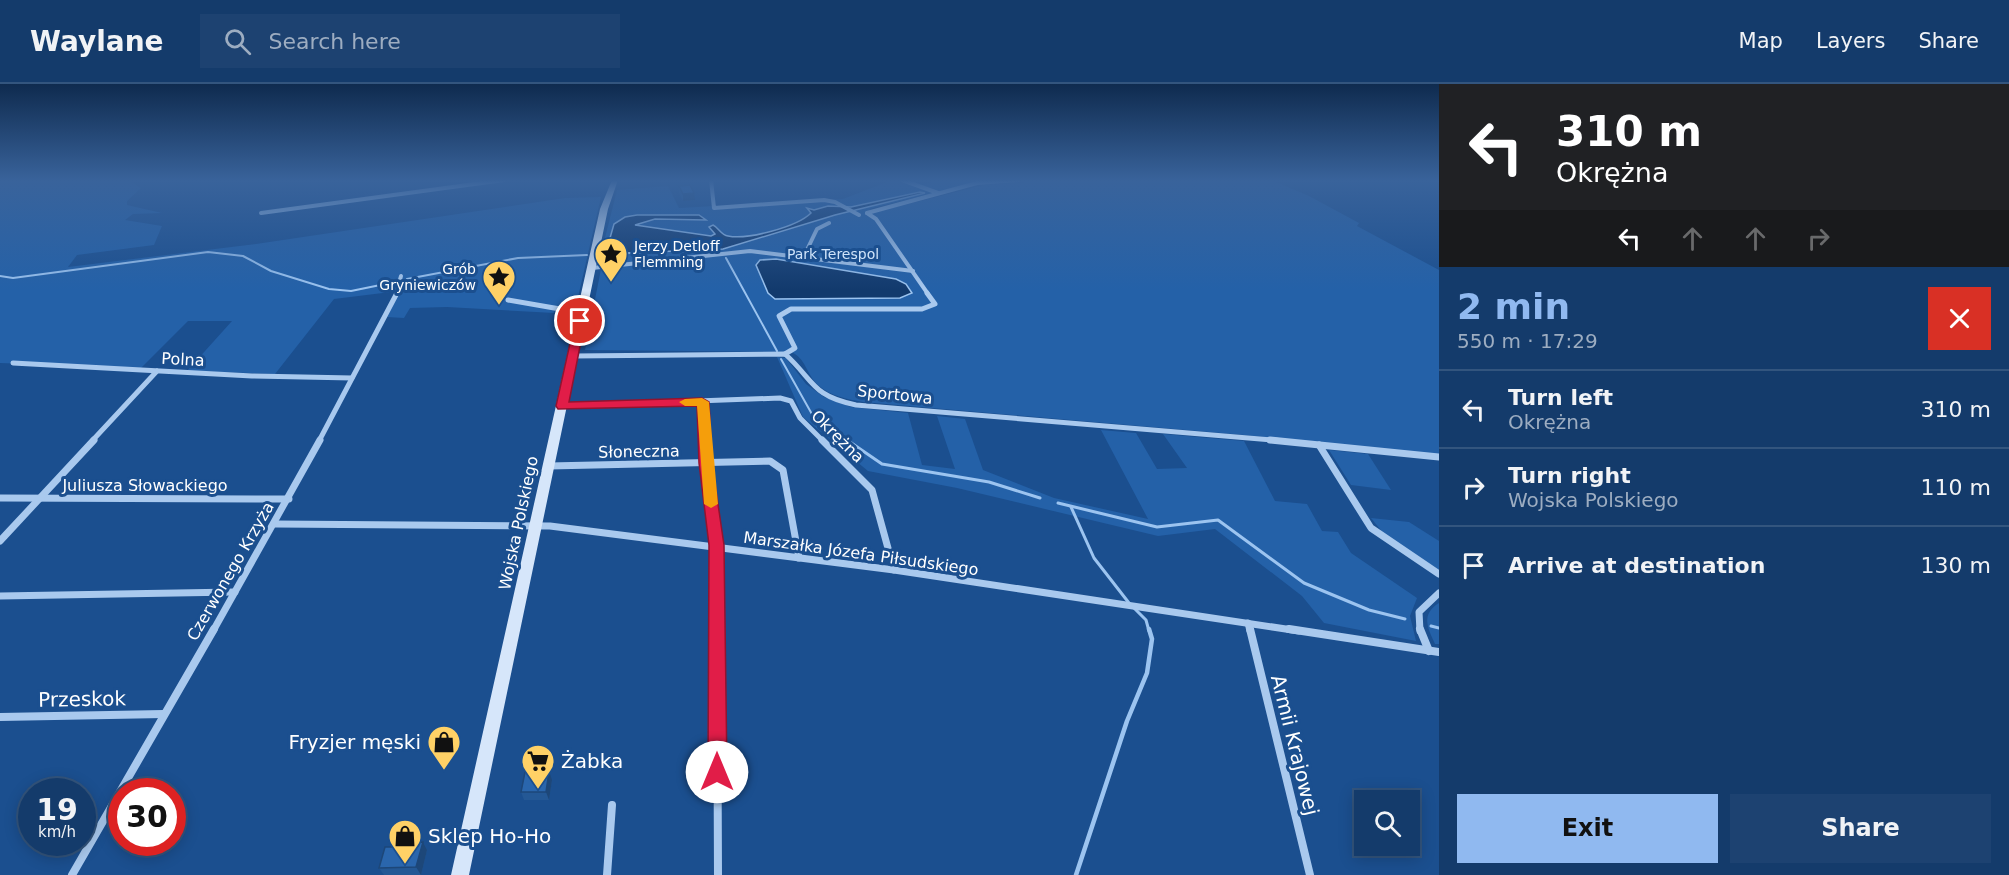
<!DOCTYPE html>
<meta charset="utf-8">
<style>
:root{--surface:#143b6b;--page:#1d4271;--text:#f1f3f6;--muted:#9dadc1;--line:#33557e;--accent:#90b9f0}
body{margin:0;font-family:"DejaVu Sans",sans-serif;background:var(--page);color:var(--text);height:100vh;display:flex;flex-direction:column;font-size:22px;white-space:nowrap}
*{box-sizing:border-box;margin:0}
p{font-size:20px;color:var(--muted)}
.icon{flex:none;width:33px;height:33px;fill:none;stroke:currentColor;stroke-width:2;stroke-linecap:round;stroke-linejoin:round}
.map{position:relative;flex:1;overflow:hidden}
.drawer{display:flex;flex-direction:column;background:var(--surface);width:570px}
.drawer>*{flex:none}
.top-card{background:#202124;color:#fff;overflow:hidden}
.tools{position:absolute;left:1354px;top:706px;display:grid;gap:12px}
.tools a{display:grid;place-items:center;width:66px;height:66px;border-radius:0px;background:var(--surface);box-shadow:0 3px 15px #0003,0 0 0 2px var(--line);font-size:30px}
.speed{position:absolute;left:18px;top:694px;display:flex;gap:12px;font-size:30px;font-weight:700;text-align:center}
.speed>*{display:grid;place-content:center;width:78px;height:78px;border-radius:50%;background:var(--surface);box-shadow:0 3px 15px #0003,0 0 0 2px var(--line);line-height:1}
.speed small{font-size:15px;font-weight:400}
.speed .limit{border:9px solid #d22;background:#fff;color:#111}
.pin{position:absolute;display:grid;place-items:center;width:51px;height:51px;color:#fff;margin:-26px;border:3px solid #fff;border-radius:50%;box-shadow:0 2px 6px #0007}
.me{position:absolute;width:66px;margin:-33px;rotate:0deg;stroke-linejoin:round;filter:drop-shadow(0 0 4px #0008)}
.turn{display:flex;align-items:center;gap:21px;height:126px;padding:0 18px;font-size:27px}
.turn .icon{width:78px;height:78px;stroke-width:2.5}
.turn b{display:block;font-size:42px;line-height:51px}
.lanes{display:flex;align-items:center;height:57px;padding:0 18px;background:#0003;justify-content:center;gap:30px;direction:ltr}
.lanes .off{opacity:.35}
.round{display:grid;place-items:center;flex:none;width:63px;height:63px;border-radius:0px;background:var(--page)}
.headline{display:flex;align-items:center;justify-content:space-between;height:102px;padding:0 18px}
h1{font-size:36px;font-weight:800;line-height:45px;color:var(--accent)}
.cta{display:flex;gap:12px;margin-top:auto;padding:12px 18px}
.cta a{flex:1;height:69px;border-radius:0px;background:var(--accent);color:#111;font-size:24px;font-weight:800;line-height:69px;text-align:center}
.cta a+a{background:var(--page);color:var(--text)}
ul{padding:0;list-style:none}
li{display:flex;align-items:center;gap:18px;height:78px;padding:0 18px;border-top:2px solid var(--line)}
li div{flex:1}
li b{display:block;font-size:22px}
li em{font-style:normal}
header{display:flex;align-items:center;gap:36px;box-sizing:border-box;height:84px;padding:0 30px;background:var(--surface);border-bottom:2px solid var(--line)}
header strong{font-size:28px}
nav{display:flex;gap:33px;margin-inline-start:auto;font-size:21px}
.search{width:420px;height:54px;background:var(--page);display:flex;align-items:center;gap:15px;box-sizing:border-box;padding:0 21px;border-radius:0px;color:var(--muted);font-size:22px}
main{display:flex;flex:1;min-height:0}
.map>svg:first-child{display:block}
.green{fill:#2461a8}
.water{fill:#123a6d;stroke:#9cc4f0;stroke-width:1.5}
.lines{fill:none;stroke-linecap:round;stroke-linejoin:round}
.stream-far2{stroke:#9cc4f0;stroke-width:2}
.stream-far1{stroke:#9cc4f0;stroke-width:3}
.stream{stroke:#9cc4f0;stroke-width:4.5}
.street-far3{stroke:#a9c9ee;stroke-width:4}
.street-far2{stroke:#a9c9ee;stroke-width:5}
.street-far1{stroke:#a9c9ee;stroke-width:7}
.street{stroke:#a9c9ee;stroke-width:8}
.secondary{fill:#d6e6fa;fill-rule:evenodd}
.wall{fill:#245895}
.shaded-wall{fill:#1d4779}
.building{fill:#2a66ad;stroke:#1d4779;stroke-width:1.5}
.route{fill:#e11d48;stroke:#92132f;stroke-width:1.5}
.slow{fill:#f59e0b}
.labels{text-anchor:middle;stroke-width:6;stroke-linejoin:round;paint-order:stroke}
.far-poi-label{font-size:14px;fill:#fff;stroke:#1b4f8f;text-anchor:start}
.far-park-label{font-size:14px;fill:#cfe3fa;stroke:#1b4f8f}
.street-label{font-size:16px;fill:#fff;stroke:#1b4f8f}
.near-street-label{font-size:20px;fill:#fff;stroke:#1b4f8f}
.near-poi-label{font-size:20px;fill:#fff;stroke:#1b4f8f;text-anchor:start}
</style>
<header>
<strong>Waylane</strong>
<div class="search"><svg class="icon" aria-label="search" viewBox="0 0 24 24"><circle cx="10" cy="10" r="6"/><path d="M15 15l6 6"/></svg>Search here</div>
<nav><a>Map</a><a>Layers</a><a>Share</a></nav>
</header>
<main>
<div class="map">
<svg width="1439" height="791" viewBox="0 0 1439 791">
<rect width="100%" height="100%" fill="#1b4f8f"/>
<g class="green">
<path d="M0,96h128l13,8 -14,13v4l35,8 -29,1 -8,6 37,6 -8,19 -77,10 -9,12 188,-23 309,-46 36,-1 -25,109 -20,1 -2,6 -107,-6 -37,1 -6,10 -17,-1 12,-26 -65,8 -59,75 -88,-3 45,-50h-44l-47,47 -141,-5z"/>
<path d="M892,96l25,7 21,-7h33l2,3 -104,26 7,3 108,-27 74,-5h213l38,16 50,27 -2,3 82,44v185l-195,-20 -381,-33c-16,-3 -33,-6 -45,-17 -12,-11 -12,-27 -27,-33l-206,-2 16,-81 -2,-7 18,-72 51,-4 11,22 164,-9z"/>
<path d="M777,273l9,1 20,26 18,13 27,10 57,6 14,52 33,4 -18,-53 28,3 18,51 71,28 94,21 -47,-89 35,3 21,36 30,-1 -24,-34 81,7 31,60 32,3 15,27 16,1 13,21 66,45 -7,18 6,25 -92,-18 -22,-27 -87,-67 -57,7 -201,-48 -89,-17 -65,-54z"/>
<path d="M1329,366l39,4 23,36 -40,-5z"/>
<path d="M1371,434l38,4 30,19v29l-55,-36z"/>
<path d="M1439,519v41h-4c-8,-17 -14,-30 4,-41z"/>
</g>
<g class="water">
<path d="M920,108l5,1 -90,22 -112,34 -95,4 -14,-2 -6,-6 6,-21 11,-7 12,-2h62l7,5 -51,-1 -20,6 76,11 4,-2 -6,-7 4,-2c6,3 8,10 15,11 19,4 69,-9 83,-23l-4,-5 7,2 14,-4 23,1z"/>
<path d="M776,175l120,20 10,5 6,9 -12,5 -125,1 -7,-6 -12,-28 4,-5z"/>
</g>
<g class="lines">
<g class="stream-far2">
<path d="M602,171l28,-2"/>
<path d="M726,174l51,93"/>
<path d="M0,192l13,2 195,-26 35,4 28,15 58,18 22,2 44,-9"/>
<path d="M407,195l111,-21 69,-3"/>
<path d="M781,275l32,57 36,25"/>
</g>
<g class="stream-far1">
<path d="M847,356l35,24 107,18 51,16"/>
<path d="M1058,419l99,24 61,-7 86,63 65,27 36,9"/>
<path d="M1071,423l23,51 35,45"/>
<path d="M1133,523l13,13 3,11"/>
<path d="M1431,542l8,2"/>
</g>
<path class="stream" d="M1076,791l51,-154 20,-48 5,-34 -3,-10"/>
<g class="street-far3">
<path d="M711,96l3,28 110,-8 11,2 24,13"/>
<path d="M902,96l36,13"/>
<path d="M261,129l243,-33"/>
<path d="M867,129l110,-30 42,-3"/>
<path d="M867,129l9,6 52,75"/>
<path d="M805,170l12,-25 12,-6"/>
<path d="M592,184l158,-17 163,20"/>
<path d="M396,210l5,-18"/>
</g>
<g class="street-far2">
<path d="M508,216l52,9"/>
<path d="M785,270l10,-6 -16,-32 12,-7h131l13,-5 -8,-11"/>
<path d="M573,272l212,-2c29,26 26,42 71,51l429,36"/>
<path d="M13,279l239,13 100,2"/>
<path d="M702,318l3,39"/>
<path d="M562,322l218,-8 11,3 9,17 23,23"/>
<path d="M92,357l65,-70"/>
<path d="M319,357l78,-148"/>
</g>
<g class="street-far1">
<path d="M704,356l12,105 1,86"/>
<path d="M822,356l50,50 22,80"/>
<path d="M1270,356l169,17"/>
<path d="M1319,361l52,83 68,46"/>
<path d="M549,382l221,-5 13,9 16,88"/>
<path d="M0,414l289,1"/>
<path d="M275,440l275,2 344,44 405,61"/>
<path d="M0,457l94,-101"/>
<path d="M0,512l235,-4"/>
<path d="M1248,539l2,8"/>
<path d="M213,547l107,-191"/>
<path d="M1420,547l-1,-19 20,-19"/>
</g>
<g class="street">
<path d="M717,545l1,246"/>
<path d="M1250,545l60,246"/>
<path d="M1289,545l150,23"/>
<path d="M1420,545l9,22"/>
<path d="M0,633l164,-3"/>
<path d="M72,791l142,-246"/>
<path d="M607,791l5,-70"/>
</g>
<path class="secondary" d="M612,96h6l-10,29 -139,666h-18l149,-666z"/>
</g>
<g class="wall">
<path d="M679,102l16,14 -12,1 -4,-8z"/>
<path d="M552,696l-3,20h-25l-3,-8z"/>
<path d="M423,758l4,8 -6,25h-37l-5,-7z"/>
</g>
<g class="shaded-wall">
<path d="M694,109l1,7 -12,1v-7z"/>
<path d="M549,687l3,9 -3,20 -3,-8z"/>
<path d="M423,758l4,8 -6,25 -5,-8z"/>
</g>
<g class="building">
<path d="M690,101l4,8 -11,1 -4,-8z"/>
<path d="M549,687l-3,21h-25l4,-20z"/>
<path d="M423,758l-7,25 -37,1 6,-21h9l1,-4z"/>
</g>
<linearGradient id="sky" x2="0" y2="1"><stop stop-color="#0f2b4f"/><stop offset="0.47" stop-color="#39639b"/><stop offset="1" stop-color="#39639b" stop-opacity="0"/></linearGradient>
<rect width="1439" height="206" fill="url(#sky)"/>
<path class="route" d="M580,234l5,3 -16,81 133,-4 7,4 3,61 12,82 3,227 -3,6 -7,3 -7,-3 -2,-6 1,-227 -10,-82 -2,-57 -139,3 -2,-3 19,-85z"/>
<path class="slow" d="M702,314l7,4 9,102 -7,4 -7,-4 -7,-98h-12l-6,-4 6,-3z"/>
<defs>
<g id="sight-pin" transform="scale(1.725)"><path d="M0 17L-7.5 6A9.5 9.5 0 1 1 7.5 6Z" fill="#ffd166" stroke="#1b4f8f"/><path d="M0-6L1.8-2.2L6-1.7L2.9 1.2L3.7 5.4L0 3.3L-3.7 5.4L-2.9 1.2L-6-1.7L-1.8-2.2Z" fill="#111"/></g>
<g id="shop-pin" transform="scale(1.725)"><path d="M0 17L-7.5 6A9.5 9.5 0 1 1 7.5 6Z" fill="#ffd166" stroke="#1b4f8f"/><path d="M-5-2.5h2.3a2.7 3.5 0 0 1 5.4 0H5L5.5 6h-11ZM-1.5-2.5h3a1.5 2.3 0 0 0-3 0Z" fill="#111"/></g>
<g id="supermarket-pin" transform="scale(1.725)"><path d="M0 17L-7.5 6A9.5 9.5 0 1 1 7.5 6Z" fill="#ffd166" stroke="#1b4f8f"/><path d="M-6-5.5h2.5l.6 2H6L4.5 2H-2.5L-4.4-4H-6ZM-1.5 3.2a1.3 1.3 0 1 0 .1 0ZM3 3.2a1.3 1.3 0 1 0 .1 0Z" fill="#111"/></g>
</defs>
<g fill-rule="evenodd">
<use href="#sight-pin" x="611" y="170"/>
<use href="#sight-pin" x="499" y="193"/>
<use href="#shop-pin" x="444" y="658"/>
<use href="#supermarket-pin" x="538" y="677"/>
<use href="#shop-pin" x="405" y="752"/>
</g>
<g class="labels">
<g class="far-poi-label">
<text x="634" y="167">Jerzy Detloff<tspan x="634" dy="16">Flemming</tspan></text>
<text x="476" y="190" text-anchor="end">Grób<tspan x="476" dy="16">Gryniewiczów</tspan></text>
</g>
<g class="far-park-label">
<text x="833" y="175">Park Terespol</text>
</g>
<g class="street-label">
<text transform="translate(183 275) rotate(3)" y="6">Polna</text>
<text transform="translate(895 310) rotate(6)" y="6">Sportowa</text>
<text transform="translate(838 352) rotate(45)" y="6">Okrężna</text>
<text transform="translate(639 367) rotate(-1)" y="6">Słoneczna</text>
<text x="145" y="407">Juliusza Słowackiego</text>
<text transform="translate(518 439) rotate(-78)" y="6">Wojska Polskiego</text>
<text transform="translate(861 469) rotate(8)" y="6">Marszałka Józefa Piłsudskiego</text>
<text transform="translate(230 487) rotate(-60)" y="6">Czerwonego Krzyża</text>
</g>
<g class="near-street-label">
<text transform="translate(82 615) rotate(-1)" y="7">Przeskok</text>
<text transform="translate(1295 661) rotate(76)" y="7">Armii Krajowej</text>
</g>
<g class="near-poi-label">
<text x="421" y="665" text-anchor="end">Fryzjer męski</text>
<text x="561" y="684">Żabka</text>
<text x="428" y="759">Sklep Ho-Ho</text>
</g>
</g>
</svg>
<div class="tools">
<a><svg class="icon" aria-label="search" viewBox="0 0 24 24"><circle cx="10" cy="10" r="6"/><path d="M15 15l6 6"/></svg></a>
</div>
<div class="speed"><div>19<small>km/h</small></div><div class="limit">30</div></div>
<div class="pin" style="left:580px;top:237px;background:#d93025"><svg class="icon" aria-label="arrive" viewBox="0 0 24 24"><path d="M6 21V4h12l-3 4 3 4H6"/></svg></div>
<svg class="me" style="left:717px;top:688px" viewBox="-20 -20 40 40"><circle r="19" fill="#fff"/><path d="M0-13L10 11 0 6-10 11z" fill="#e11d48"/></svg>
</div>
<section class="drawer">
<div class="top-card">
<div class="turn"><svg class="icon" aria-label="left" viewBox="0 0 24 24"><path d="M17 20v-9H6M10 6l-5 5 5 5"/></svg><div><b>310 m</b>Okrężna</div></div>
<div class="lanes"><svg class="icon" aria-label="left" viewBox="0 0 24 24"><path d="M17 20v-9H6M10 6l-5 5 5 5"/></svg><svg class="icon off" aria-label="ahead" viewBox="0 0 24 24"><path d="M12 20V5M6 11l6-6 6 6"/></svg><svg class="icon off" aria-label="ahead" viewBox="0 0 24 24"><path d="M12 20V5M6 11l6-6 6 6"/></svg><svg class="icon off" aria-label="right" viewBox="0 0 24 24"><path d="M7 20v-9h11M14 6l5 5-5 5"/></svg></div>
</div>
<div class="headline"><div><h1>2 min</h1><p>550 m · 17:29</p></div><a class="round" style="background:#d93025;color:#fff"><svg class="icon" aria-label="close" viewBox="0 0 24 24"><path d="M6 6l12 12M18 6L6 18"/></svg></a></div>
<ul>
<li><svg class="icon" aria-label="left" viewBox="0 0 24 24"><path d="M17 20v-9H6M10 6l-5 5 5 5"/></svg><div><b>Turn left</b><p>Okrężna</p></div><em>310 m</em></li>
<li><svg class="icon" aria-label="right" viewBox="0 0 24 24"><path d="M7 20v-9h11M14 6l5 5-5 5"/></svg><div><b>Turn right</b><p>Wojska Polskiego</p></div><em>110 m</em></li>
<li><svg class="icon" aria-label="arrive" viewBox="0 0 24 24"><path d="M6 21V4h12l-3 4 3 4H6"/></svg><div><b>Arrive at destination</b></div><em>130 m</em></li>
</ul>
<div class="cta"><a>Exit</a><a>Share</a></div>
</section>
</main>
